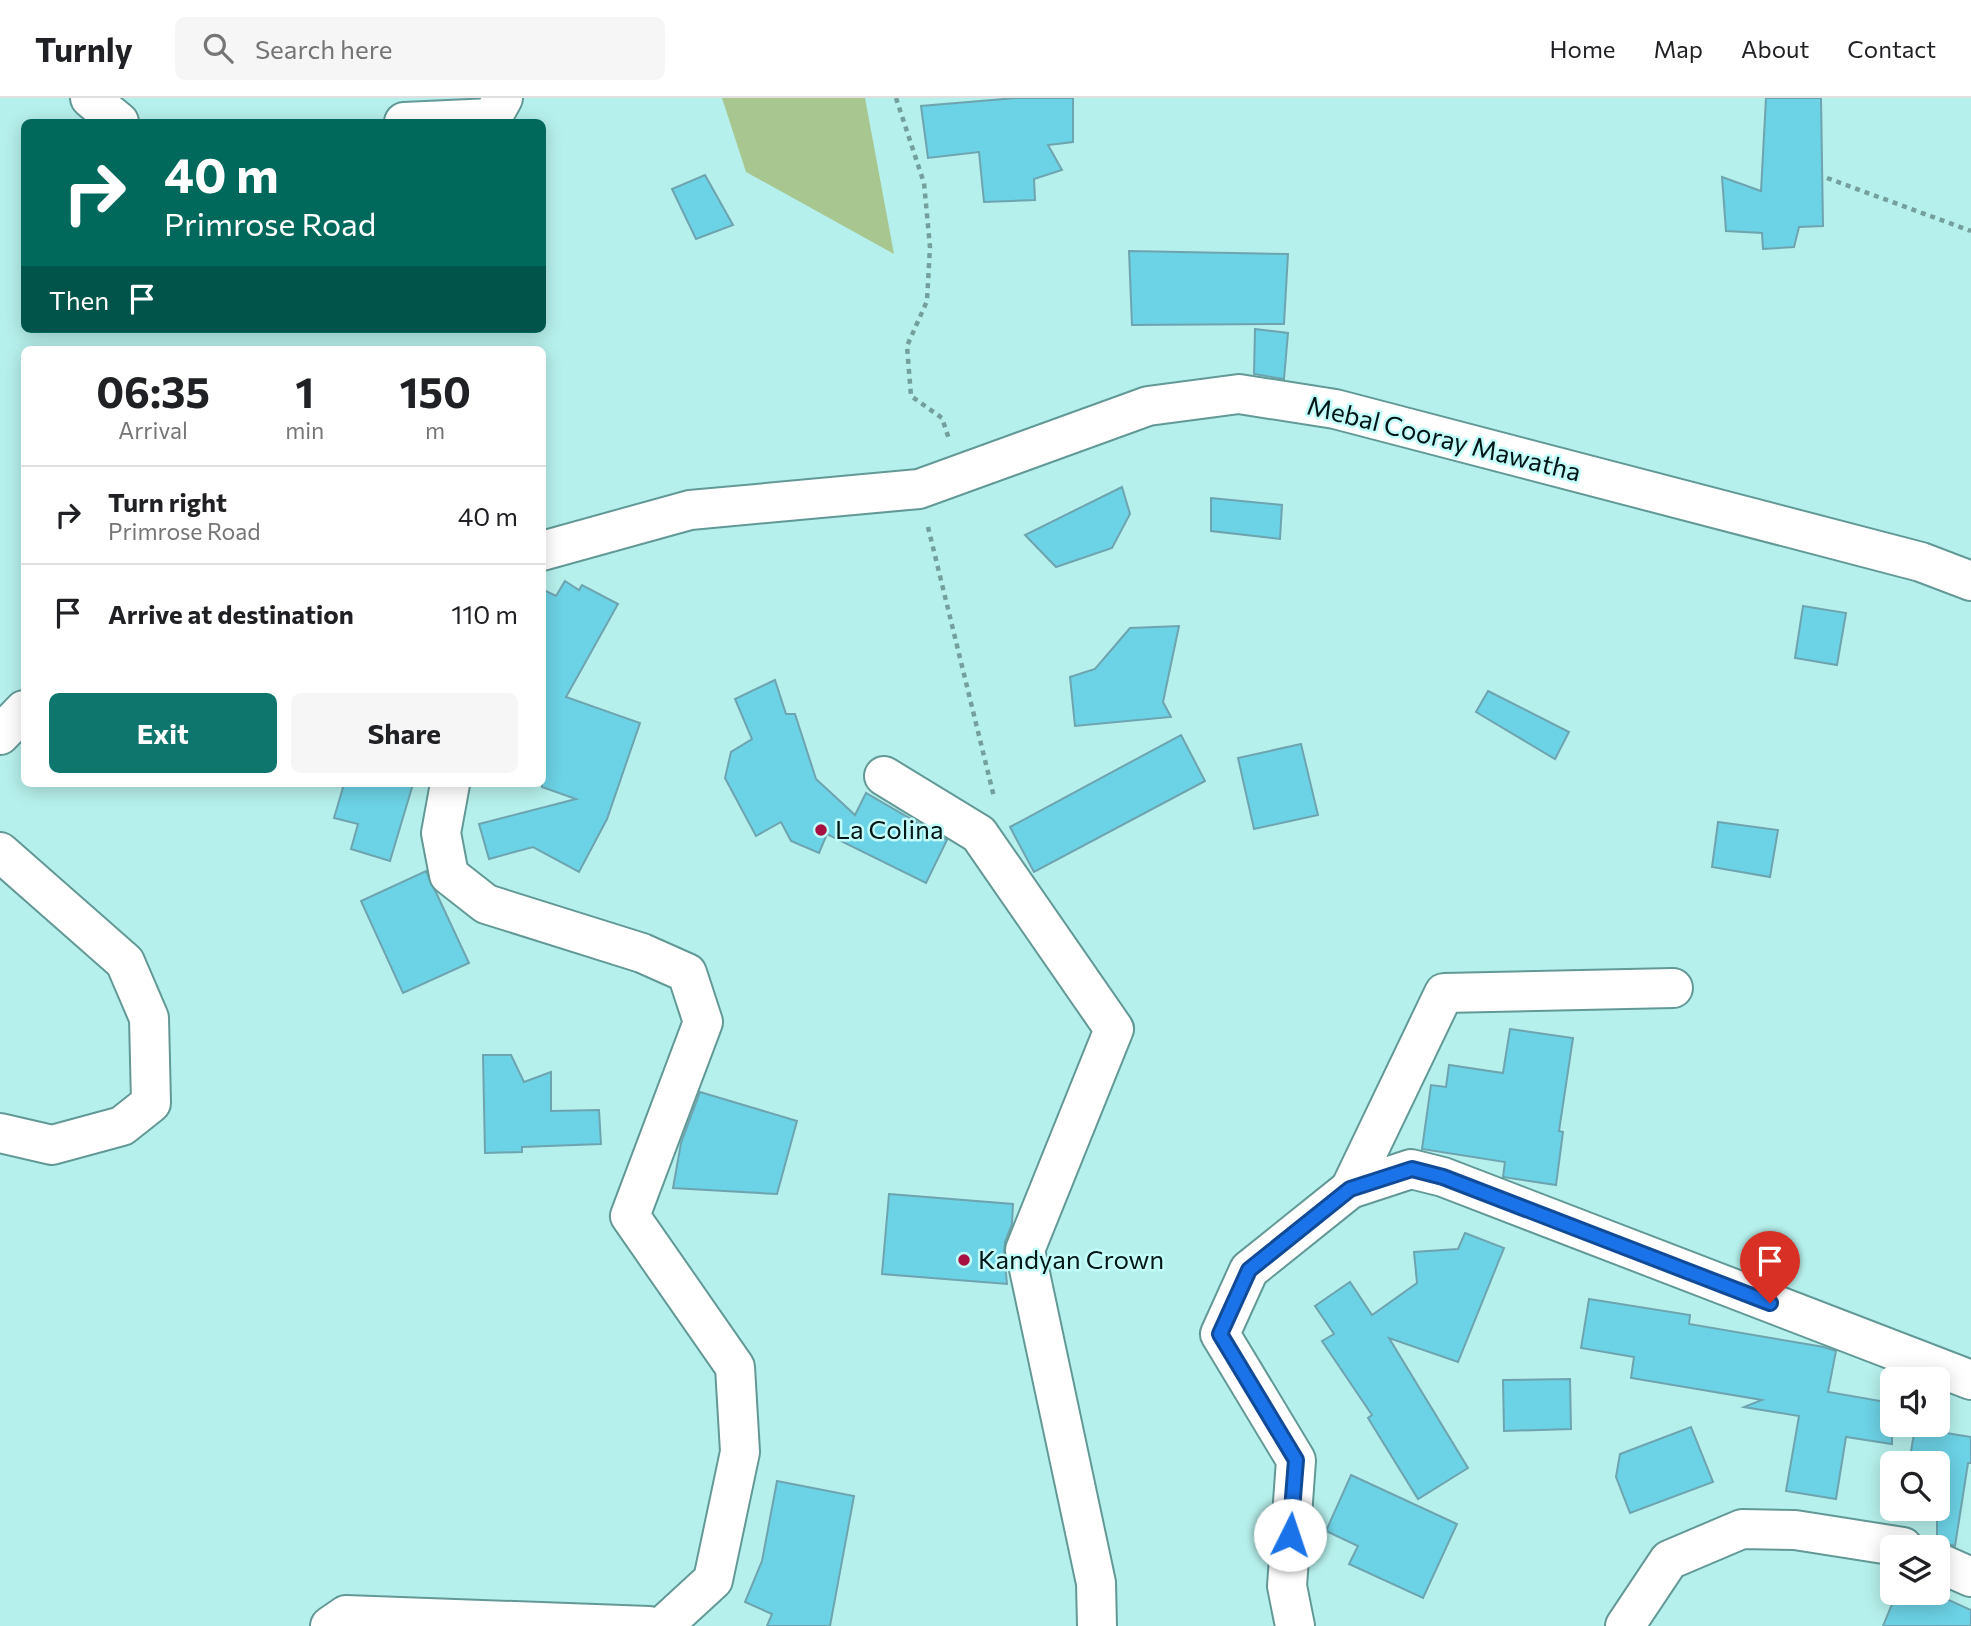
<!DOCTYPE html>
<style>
:root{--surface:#fff;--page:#f6f6f6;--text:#202124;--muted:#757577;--line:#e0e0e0;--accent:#0f766e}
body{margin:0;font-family:Commissioner,sans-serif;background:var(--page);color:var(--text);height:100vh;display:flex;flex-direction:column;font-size:26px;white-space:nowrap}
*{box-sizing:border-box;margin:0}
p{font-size:23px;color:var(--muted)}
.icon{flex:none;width:38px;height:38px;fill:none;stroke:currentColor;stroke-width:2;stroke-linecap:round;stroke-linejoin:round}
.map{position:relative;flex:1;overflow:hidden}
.side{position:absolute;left:21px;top:248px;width:525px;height:441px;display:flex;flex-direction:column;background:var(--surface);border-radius:10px;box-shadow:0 4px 18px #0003}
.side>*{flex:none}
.guide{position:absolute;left:21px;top:21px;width:525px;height:214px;border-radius:10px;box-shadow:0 4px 18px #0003;background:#00695c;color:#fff;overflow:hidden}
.fabs{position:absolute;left:1880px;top:1269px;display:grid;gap:14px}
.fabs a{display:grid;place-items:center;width:70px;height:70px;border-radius:10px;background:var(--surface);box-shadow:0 4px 18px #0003;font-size:35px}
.pin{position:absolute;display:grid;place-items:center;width:60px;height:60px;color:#fff;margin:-72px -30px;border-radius:50% 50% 50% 0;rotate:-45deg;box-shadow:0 0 7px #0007}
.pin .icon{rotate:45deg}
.me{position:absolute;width:77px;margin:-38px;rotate:4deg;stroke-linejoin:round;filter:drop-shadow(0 0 5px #0008)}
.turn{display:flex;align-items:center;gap:24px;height:147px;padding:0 28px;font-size:32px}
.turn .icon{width:91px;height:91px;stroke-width:2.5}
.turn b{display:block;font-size:49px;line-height:60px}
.then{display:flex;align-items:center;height:66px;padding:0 28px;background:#0003;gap:14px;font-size:26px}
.eta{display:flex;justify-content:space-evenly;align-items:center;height:119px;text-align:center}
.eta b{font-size:42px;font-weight:700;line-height:49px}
.action{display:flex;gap:14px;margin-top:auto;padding:14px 28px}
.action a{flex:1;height:80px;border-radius:10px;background:var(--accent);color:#fff;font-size:28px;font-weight:700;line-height:80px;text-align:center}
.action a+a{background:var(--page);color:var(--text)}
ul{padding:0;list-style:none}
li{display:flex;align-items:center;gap:21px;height:98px;padding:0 28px;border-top:2px solid var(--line)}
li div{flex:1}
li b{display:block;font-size:26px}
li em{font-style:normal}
header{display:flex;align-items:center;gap:42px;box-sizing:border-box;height:98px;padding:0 35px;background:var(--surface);border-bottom:2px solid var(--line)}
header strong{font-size:33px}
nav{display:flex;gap:38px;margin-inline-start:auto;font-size:24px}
.search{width:490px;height:63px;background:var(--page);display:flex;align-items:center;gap:18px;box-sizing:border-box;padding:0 24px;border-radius:10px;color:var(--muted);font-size:26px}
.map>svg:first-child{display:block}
.green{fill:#a8c690}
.building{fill:#6cd2e5;stroke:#6ea4af;stroke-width:2}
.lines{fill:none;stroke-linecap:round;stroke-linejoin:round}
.minor-casing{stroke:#629996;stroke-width:42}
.path{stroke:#73a09d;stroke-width:4.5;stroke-dasharray:5 5;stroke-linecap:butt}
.minor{stroke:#fff;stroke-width:38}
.route-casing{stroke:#114b97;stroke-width:18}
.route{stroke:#1a73e8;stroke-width:12}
.poi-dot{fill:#a71040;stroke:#c3fdfa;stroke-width:2.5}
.labels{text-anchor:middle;stroke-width:5;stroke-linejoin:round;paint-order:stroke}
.street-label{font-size:26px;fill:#011615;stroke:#c3fdfa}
.poi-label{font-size:26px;fill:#011615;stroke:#c3fdfa;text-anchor:start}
</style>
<header>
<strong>Turnly</strong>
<div class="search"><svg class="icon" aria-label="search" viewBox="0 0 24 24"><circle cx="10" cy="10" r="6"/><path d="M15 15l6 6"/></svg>Search here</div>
<nav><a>Home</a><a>Map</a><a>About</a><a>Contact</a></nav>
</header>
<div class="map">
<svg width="1971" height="1528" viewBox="0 0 1971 1528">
<rect width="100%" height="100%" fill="#b6f0ec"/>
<path class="green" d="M722,0h143l29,156 -148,-82z"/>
<g class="building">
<path d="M1016,0h57v44l-25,3 14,25 -28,9 1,21 -51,2 -5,-50 -51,6 -7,-52z"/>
<path d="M1766,0h55l2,128 -24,1 -5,20 -31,2 -1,-16 -36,-2 -4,-54 39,14z"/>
<path d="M705,77l28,50 -37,14 -24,-50z"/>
<path d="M1129,153l159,3 -4,70 -152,1z"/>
<path d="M1255,231l33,4 -4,46 -30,-5z"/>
<path d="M1122,389l8,27 -18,34 -56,19 -31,-32z"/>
<path d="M1211,400l71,7 -2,34 -69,-8z"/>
<path d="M565,483l14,9 3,-5 36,19 -52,93 74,26 -33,96 -28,53 -46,-25 -44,12 -10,-35 97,-25 -34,-12v-198l14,7z"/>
<path d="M1803,508l43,7 -9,52 -42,-7z"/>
<path d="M1179,528l-16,76 8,15 -96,9 -5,-49 25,-8 35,-41z"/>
<path d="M775,582l11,34h9l21,65 39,36 11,-22 81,47 -21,43 -99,-49 -8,19 -28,-12 -10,-19 -25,14 -31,-58 6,-26 21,-13 -17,-40z"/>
<path d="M1488,593l81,41 -14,27 -79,-47z"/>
<path d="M1181,637l24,46 -171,91 -24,-45z"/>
<path d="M1301,646l17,71 -64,14 -16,-71z"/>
<path d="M344,686h69l-23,77 -39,-12 7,-25 -24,-6z"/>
<path d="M1718,724l60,8 -8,47 -58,-10z"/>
<path d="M426,773l43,92 -66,30 -42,-92z"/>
<path d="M1510,931l63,9 -14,93 4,1 -7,53 -53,-8 2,-15 -83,-13 9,-64 15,2 3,-22 54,8z"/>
<path d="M483,957h28l13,27 27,-10v39l48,-1 2,34 -79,3v5l-37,1z"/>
<path d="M700,994l97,29 -20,73 -104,-6 8,-45z"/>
<path d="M889,1096l124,10 -1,20 -7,18 -1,12 3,30 -125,-10z"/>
<path d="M1465,1135l39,15 -46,114 -69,-24 79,130 -50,31 -50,-81 4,-3 -50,-74 12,-7 -19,-28 35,-24 22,33 45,-32 -3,-31 44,-3z"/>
<path d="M1589,1201l101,16 -1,9 135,23 12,4 -8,41 64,11v41l-46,-7 -10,62 -50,-8 13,-75 -55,-9 18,-7 -131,-22 3,-21 -53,-9z"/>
<path d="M1570,1281l1,50 -67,2 -1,-51z"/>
<path d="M1691,1329l22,55 -83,31 -14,-36 4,-23z"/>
<path d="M1915,1330l56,9v26h-3l-13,83 -18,-5v-78h-28z"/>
<path d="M1351,1377l106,49 -34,74 -74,-34 9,-18 -32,-15z"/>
<path d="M777,1383l77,15 -24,130h-63l5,-12 -27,-12 17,-41z"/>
<path d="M1897,1494h34l40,18v16h-88z"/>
</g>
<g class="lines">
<g class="minor-casing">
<g id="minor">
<path d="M90,0l29,24"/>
<path d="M404,24l88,-4 11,-20"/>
<path d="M542,453l148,-41 229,-21 229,-83 91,-12 96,15 586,153 50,19"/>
<path d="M0,637l24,-25"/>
<path d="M884,678l95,58 135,195 -89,221 71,333 1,43"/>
<path d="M450,686l-9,49 8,42 37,29 156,49 45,20 16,49 -73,194 105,151 5,85 -27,128 -50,46"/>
<path d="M0,754l125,110 24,56 2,85 -29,23 -70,19 -52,-12"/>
<path d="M1350,1091l94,-196 229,-5"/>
<path d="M1937,1464l34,15"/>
<path d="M330,1528l16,-11 303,11"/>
<path d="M1295,1528l-8,-40 9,-126 -76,-126 29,-64 101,-81 61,-20 32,8 528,203"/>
<path d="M1625,1528l44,-66 73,-31 53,1 108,17"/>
</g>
</g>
<g class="path">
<path d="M896,0l28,85 6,64 -3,54 -20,45 4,50 31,22 7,21"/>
<path d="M1827,80l144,53"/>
<path d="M928,429l66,270"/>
</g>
<use href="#minor" class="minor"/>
</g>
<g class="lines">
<g class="route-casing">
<path id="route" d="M1290,1437l6,-75 -76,-126 29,-64 101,-81 62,-20 31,8 327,126"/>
</g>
<use href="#route" class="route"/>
</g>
<g class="poi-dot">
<circle cx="821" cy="732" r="7"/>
<circle cx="964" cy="1162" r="7"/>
</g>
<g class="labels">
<g class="street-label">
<text transform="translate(1444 341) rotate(14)" y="9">Mebal Cooray Mawatha</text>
</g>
<g class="poi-label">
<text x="835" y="741">La Colina</text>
<text x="978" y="1171">Kandyan Crown</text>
</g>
</g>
</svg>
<div class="fabs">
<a><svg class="icon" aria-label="sound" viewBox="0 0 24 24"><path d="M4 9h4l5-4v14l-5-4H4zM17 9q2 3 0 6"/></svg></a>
<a><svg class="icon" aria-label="search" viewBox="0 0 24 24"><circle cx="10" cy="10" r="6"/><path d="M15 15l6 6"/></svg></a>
<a><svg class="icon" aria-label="layers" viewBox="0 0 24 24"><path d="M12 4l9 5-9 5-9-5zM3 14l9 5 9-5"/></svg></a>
</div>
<div class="pin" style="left:1770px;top:1205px;background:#d93025"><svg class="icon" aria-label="arrive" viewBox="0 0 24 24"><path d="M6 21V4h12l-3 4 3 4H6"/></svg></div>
<svg class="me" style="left:1290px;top:1437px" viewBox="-20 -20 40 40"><circle r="19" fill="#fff"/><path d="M0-13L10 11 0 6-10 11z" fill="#1a73e8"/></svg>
<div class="guide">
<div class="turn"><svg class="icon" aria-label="right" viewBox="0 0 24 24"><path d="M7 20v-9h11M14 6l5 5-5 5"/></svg><div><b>40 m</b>Primrose Road</div></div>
<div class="then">Then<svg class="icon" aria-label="arrive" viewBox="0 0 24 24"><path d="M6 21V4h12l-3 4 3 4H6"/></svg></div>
</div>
<section class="side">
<div class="eta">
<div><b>06:35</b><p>Arrival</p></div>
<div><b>1</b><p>min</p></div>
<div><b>150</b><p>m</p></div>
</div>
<ul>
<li><svg class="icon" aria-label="right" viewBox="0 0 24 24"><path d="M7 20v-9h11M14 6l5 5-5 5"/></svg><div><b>Turn right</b><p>Primrose Road</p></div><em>40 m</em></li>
<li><svg class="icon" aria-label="arrive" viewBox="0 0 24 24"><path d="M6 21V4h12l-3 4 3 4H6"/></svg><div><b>Arrive at destination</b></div><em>110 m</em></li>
</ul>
<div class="action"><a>Exit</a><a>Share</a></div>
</section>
</div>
